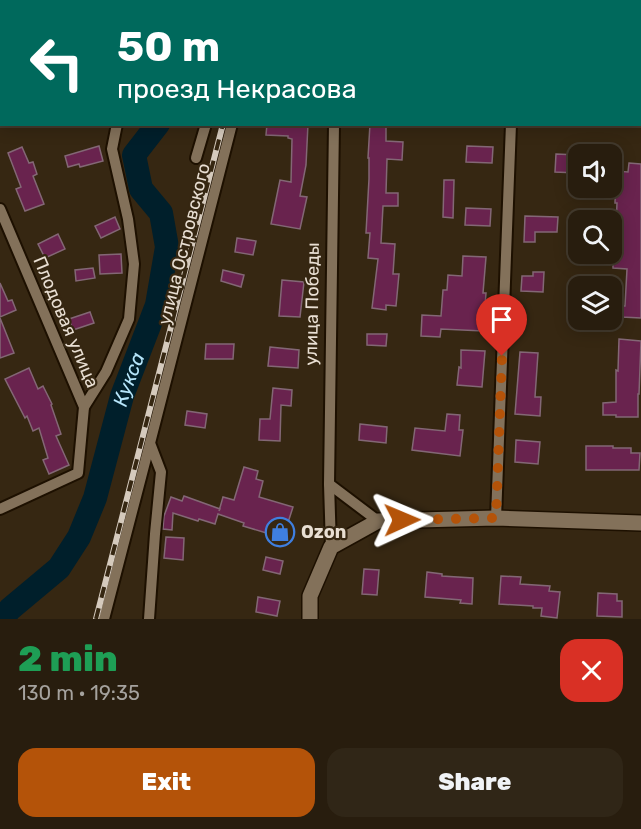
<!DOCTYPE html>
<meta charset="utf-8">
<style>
:root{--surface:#281d0e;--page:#302617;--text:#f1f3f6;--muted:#a5a29e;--line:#443b2e;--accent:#b45309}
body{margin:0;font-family:Rubik,sans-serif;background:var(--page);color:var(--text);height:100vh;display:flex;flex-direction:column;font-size:22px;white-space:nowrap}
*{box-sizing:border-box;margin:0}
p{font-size:20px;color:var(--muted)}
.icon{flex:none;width:33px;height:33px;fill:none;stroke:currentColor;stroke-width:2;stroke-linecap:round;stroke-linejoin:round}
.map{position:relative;height:619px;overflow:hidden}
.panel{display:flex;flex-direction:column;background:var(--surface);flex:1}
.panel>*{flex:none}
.top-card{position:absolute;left:0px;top:0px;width:642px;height:126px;box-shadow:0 3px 15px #0003,0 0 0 2px var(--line);background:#00695c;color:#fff;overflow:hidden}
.tools{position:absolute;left:568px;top:144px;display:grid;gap:12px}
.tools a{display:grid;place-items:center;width:54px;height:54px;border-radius:12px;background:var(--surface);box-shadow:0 3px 15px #0003,0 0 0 2px var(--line);font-size:30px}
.pin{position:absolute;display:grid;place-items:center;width:51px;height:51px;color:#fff;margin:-62px -26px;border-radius:50% 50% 50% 0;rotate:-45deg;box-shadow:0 0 6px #0007}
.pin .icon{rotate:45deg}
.me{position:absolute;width:66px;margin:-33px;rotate:89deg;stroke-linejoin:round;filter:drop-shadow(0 0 4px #0008)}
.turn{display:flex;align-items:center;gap:21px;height:126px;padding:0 18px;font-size:27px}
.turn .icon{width:78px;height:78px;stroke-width:2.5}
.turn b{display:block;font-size:42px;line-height:51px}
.round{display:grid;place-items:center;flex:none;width:63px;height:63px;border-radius:18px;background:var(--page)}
.summary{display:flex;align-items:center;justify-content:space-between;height:102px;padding:0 18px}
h1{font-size:36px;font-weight:800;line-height:45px;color:#1e9e55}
.button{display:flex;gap:12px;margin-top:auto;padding:12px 18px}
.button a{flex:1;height:69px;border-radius:18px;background:var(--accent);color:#fff;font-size:24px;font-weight:800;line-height:69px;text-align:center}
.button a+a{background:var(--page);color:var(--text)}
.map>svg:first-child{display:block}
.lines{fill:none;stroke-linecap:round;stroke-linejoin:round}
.river{stroke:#001f2b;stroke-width:24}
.building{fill:#69234e;stroke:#836775;stroke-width:1.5}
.street-casing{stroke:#1d1000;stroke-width:14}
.secondary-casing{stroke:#1d1000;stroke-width:18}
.street{stroke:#83715a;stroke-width:10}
.secondary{stroke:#83715a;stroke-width:15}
.rail-casing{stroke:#d5cabd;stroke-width:6}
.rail{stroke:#362712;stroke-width:4;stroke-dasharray:11;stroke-linecap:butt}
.route{stroke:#b45309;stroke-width:10;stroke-dasharray:0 18}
.labels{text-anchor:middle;stroke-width:4.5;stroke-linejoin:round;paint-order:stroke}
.street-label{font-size:18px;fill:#e9dfd3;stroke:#362712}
.poi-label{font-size:18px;font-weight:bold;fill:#e9dfd3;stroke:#362712;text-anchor:start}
.water-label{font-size:20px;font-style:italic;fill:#b6e6fb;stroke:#362712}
</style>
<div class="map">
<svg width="641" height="619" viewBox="0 0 641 619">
<rect width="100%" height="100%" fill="#362712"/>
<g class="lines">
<g class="river">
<path d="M109,0l1,2"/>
<path id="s1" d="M2,619l8,-10 49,-41 20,-31 16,-39 27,-102 35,-91 10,-58 -6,-34 -20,-24 -7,-34 24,-31"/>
</g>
</g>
<g class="building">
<path d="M267,124h41l-2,41 -6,31 7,1 -7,32 -29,-5 9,-44 11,2 1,-43 -4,-1v-2l-22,-1z"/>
<path d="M370,124h16v17l17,1 -1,18 -15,-1 -1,34h12v13h-15l-2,37 14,1 -2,30h6l-3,32 -10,-1v5l-14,-2 6,-49 -10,-1 2,-25h-4l3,-54v-21h-1z"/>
<path d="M99,146l4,15 -23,6 -1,-3 -11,3 -3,-11z"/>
<path d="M467,146l26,1 -1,16 -26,-1z"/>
<path d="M22,147l7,16 4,-1 4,12 -4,2 11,28 -19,7 -9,-22 5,-2 -13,-34z"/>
<path d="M556,154l22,1 -1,18 -22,-1z"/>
<path d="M629,163l12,1v154l-19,-1v-11h3l2,-37 -14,-1v-17h2l2,-48h-2l1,-32 12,1z"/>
<path d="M444,180h10l-1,38 -10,-1z"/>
<path d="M466,208l25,1 -1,17 -25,-1z"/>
<path d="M525,216l33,1 -1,15h-22v10h-11z"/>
<path d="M115,217l5,12 -19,9 -6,-12z"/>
<path d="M58,234l7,15 -20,9 -7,-14z"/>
<path d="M237,238l19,3 -3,14 -18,-3z"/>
<path d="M121,254l1,19 -22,1 -1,-19z"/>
<path d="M463,256l23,1 -3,36h3l-3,38 -42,-2 -1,8 -19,-1 1,-21 19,1 2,-26h4l1,-15 14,1z"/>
<path d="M93,268l2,10 -19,3 -1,-11z"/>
<path d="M223,270l21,5 -3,12 -20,-6z"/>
<path d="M533,272h11l-1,20 -22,-1 1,-15h11z"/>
<path d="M282,280l22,2 -4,35 -21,-1z"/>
<path d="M0,283l8,18 4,-1 4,10 -16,7z"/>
<path d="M90,312l4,11 -21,7 -4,-11z"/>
<path d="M0,318l14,35 -14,5z"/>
<path d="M367,334h20l-1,12 -19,-1z"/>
<path d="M619,339l22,2 -2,53h-1v23h-22v-2h-13v-12l13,-1v-32l2,1z"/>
<path d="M206,344h28l-1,15h-28z"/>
<path d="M270,347l29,3 -1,18 -30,-2z"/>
<path d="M461,350l24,1 -3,36 -25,-2 2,-18 2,1z"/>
<path d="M520,352l18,1 -3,44h6l-1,19 -25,-2z"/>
<path d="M29,368l9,21 5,-3 9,18 -1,1 10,29 -5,2 13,29 -20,9 -6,-14 5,-2 -9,-30 -6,3 -6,-15 -2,2 -20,-39z"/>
<path d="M273,388l19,2 -1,16 -10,-1 -1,36 -21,-1 1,-21h10z"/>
<path d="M187,411l20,3 -2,14 -20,-3z"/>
<path d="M447,414l13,1 -1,15h4l-3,26 -48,-6 3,-22 30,3z"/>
<path d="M360,424l27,3 -1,16 -27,-3z"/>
<path d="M516,440l24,2 -2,22 -23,-2z"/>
<path d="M586,446h27v2h18v5h9l-1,17h-53z"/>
<path d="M244,467l14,4 -2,8 7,2 -4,16 34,10 -10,31 -40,-12 1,-3 -26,-9 -3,10 -16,-5 -1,2 -25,-8 -1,17 -9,-1 1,-13 7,-19 11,4 2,-5 36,13 -1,2 4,-14 11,3z"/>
<path d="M166,537l18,1 -1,22 -19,-2z"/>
<path d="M266,557l17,4 -3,13 -17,-4z"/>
<path d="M364,569l15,1 -2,25 -15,-1z"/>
<path d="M427,572l15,2v2l31,2 -1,26 -12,-1 1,-3 -36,-3z"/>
<path d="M501,576l20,1 -1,7 30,2 -1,5 11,1 -3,26 -16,-2 1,-8h-9v-2l-34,-2z"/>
<path d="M598,593l19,1v7h5v16l-25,-1z"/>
<path d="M258,597l22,4 -3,15 -21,-4z"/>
</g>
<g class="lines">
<g class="street-casing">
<g id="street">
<path d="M88,0l1,2"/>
<path d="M230,2l1,-2"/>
<path d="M264,2v-2"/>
<path d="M335,2v-2"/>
<path d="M516,2v-2"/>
<path d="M196,158l10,-34"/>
<path d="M0,209l84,198 -6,66 -78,36"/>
<path d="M84,407l22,-35 23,-53 5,-55 -6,-45 -16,-70 5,-25"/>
<path d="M329,484l49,37"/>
<path d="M496,518l15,-394"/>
<path d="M331,547l-2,-63 5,-360"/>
<path d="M104,619l46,-176"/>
<path d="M149,619l6,-85 6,-62 -11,-29 82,-319"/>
</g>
</g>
<g class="secondary-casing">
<path id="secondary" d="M310,619v-23l21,-49 47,-26 118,-3 145,5"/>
</g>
<use href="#street" class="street"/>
<use href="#secondary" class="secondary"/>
<g class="rail-casing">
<g id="rail">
<path d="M255,2v-2"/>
<path d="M96,619l127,-495"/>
</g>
</g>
<use href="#rail" class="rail"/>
</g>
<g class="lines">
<path class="route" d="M402,520l94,-2 6,-162"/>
</g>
<defs>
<g id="shop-ring" transform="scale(1.5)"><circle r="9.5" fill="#362712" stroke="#3f7fe0" stroke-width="1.5"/><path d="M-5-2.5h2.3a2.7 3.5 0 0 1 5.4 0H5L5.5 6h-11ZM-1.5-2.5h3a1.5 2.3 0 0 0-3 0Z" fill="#3f7fe0"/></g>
</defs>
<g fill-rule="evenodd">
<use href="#shop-ring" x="280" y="532"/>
</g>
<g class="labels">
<g class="street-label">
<text transform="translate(184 244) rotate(-76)" y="6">улица Островского</text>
<text transform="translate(312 304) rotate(-89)" y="6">улица Победы</text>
<text transform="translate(66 322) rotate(67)" y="6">Плодовая улица</text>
</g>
<g class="poi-label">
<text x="301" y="538">Ozon</text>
</g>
<g class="water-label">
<text dy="7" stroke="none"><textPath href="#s1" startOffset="279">Кукса</textPath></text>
</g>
</g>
</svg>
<div class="tools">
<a><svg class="icon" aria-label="sound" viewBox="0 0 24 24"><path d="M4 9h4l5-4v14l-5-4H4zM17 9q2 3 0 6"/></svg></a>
<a><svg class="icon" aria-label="search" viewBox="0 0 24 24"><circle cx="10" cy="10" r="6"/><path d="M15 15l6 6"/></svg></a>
<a><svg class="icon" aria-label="layers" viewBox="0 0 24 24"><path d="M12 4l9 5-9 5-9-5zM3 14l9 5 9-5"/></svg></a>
</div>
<div class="pin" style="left:502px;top:356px;background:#d93025"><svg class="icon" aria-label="arrive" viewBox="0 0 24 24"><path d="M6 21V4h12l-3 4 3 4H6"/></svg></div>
<svg class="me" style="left:402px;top:520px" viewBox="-20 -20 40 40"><path d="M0-17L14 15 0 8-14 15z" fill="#b45309" stroke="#fff" stroke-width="4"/></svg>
<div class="top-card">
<div class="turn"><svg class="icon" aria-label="left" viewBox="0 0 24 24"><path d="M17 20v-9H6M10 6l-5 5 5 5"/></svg><div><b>50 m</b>проезд Некрасова</div></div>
</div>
</div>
<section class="panel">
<div class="summary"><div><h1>2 min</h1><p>130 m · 19:35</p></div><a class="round" style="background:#d93025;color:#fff"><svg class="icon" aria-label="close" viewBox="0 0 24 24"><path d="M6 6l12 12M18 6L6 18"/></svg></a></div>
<div class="button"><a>Exit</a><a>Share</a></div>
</section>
